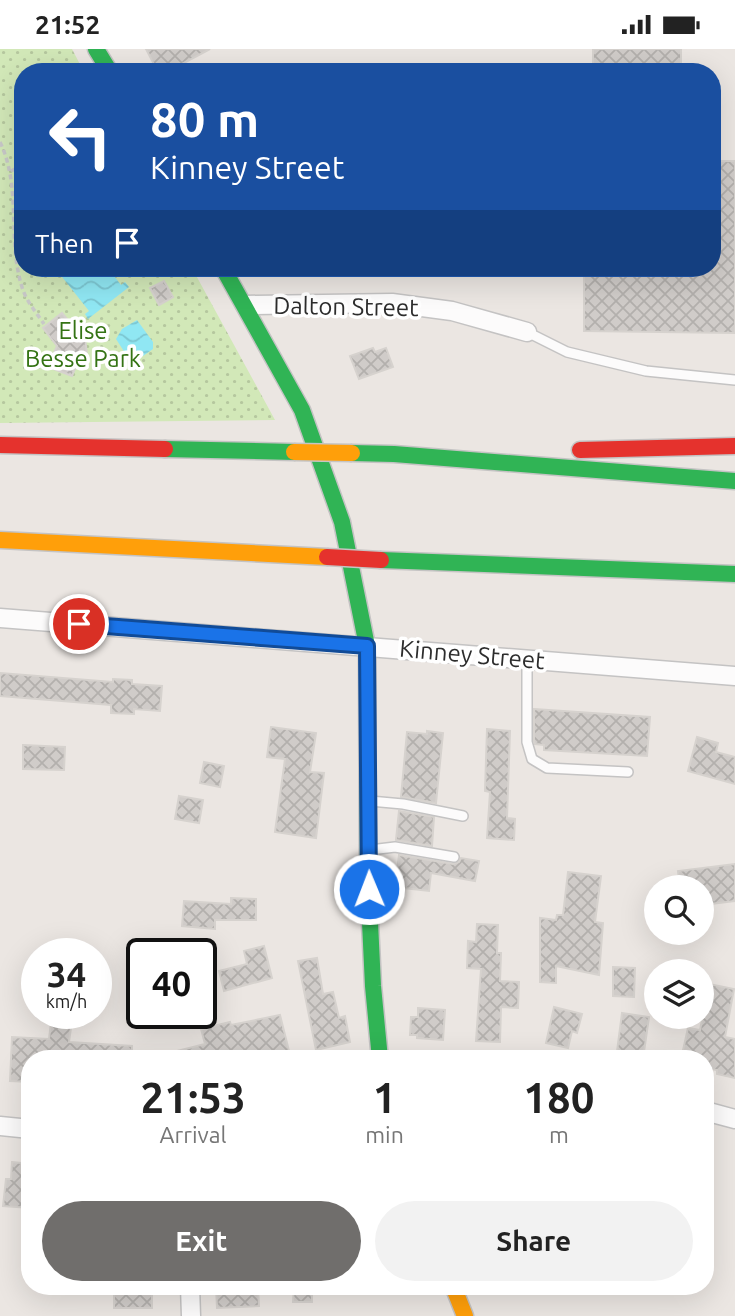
<!DOCTYPE html>
<style>
:root{--surface:#fff;--page:#f2f2f2;--text:#222;--muted:#767676;--accent:#706e6c}
body{margin:0;font-family:Ubuntu,sans-serif;background:var(--page);color:var(--text);height:100vh;display:flex;flex-direction:column;font-size:26px;white-space:nowrap}
*{box-sizing:border-box;margin:0}
p{font-size:23px;color:var(--muted)}
.icon{flex:none;width:38px;height:38px;fill:none;stroke:currentColor;stroke-width:2;stroke-linecap:round;stroke-linejoin:round}
.map{position:relative;flex:1;overflow:hidden}
.sheet{position:absolute;left:21px;top:1001px;width:693px;height:245px;display:flex;flex-direction:column;background:var(--surface);border-radius:28px;box-shadow:0 7px 28px #0002}
.sheet>*{flex:none}
.hud{position:absolute;left:14px;top:14px;width:707px;height:214px;border-radius:28px;box-shadow:0 7px 28px #0002;background:#1a4fa0;color:#fff;overflow:hidden}
.fabs{position:absolute;left:644px;top:826px;display:grid;gap:14px}
.fabs a{display:grid;place-items:center;width:70px;height:70px;border-radius:50%;background:var(--surface);box-shadow:0 7px 28px #0002;font-size:35px}
.speed{position:absolute;left:21px;top:889px;display:flex;gap:14px;font-size:35px;font-weight:700;text-align:center}
.speed>*{display:grid;place-content:center;width:91px;height:91px;border-radius:50%;background:var(--surface);box-shadow:0 7px 28px #0002;line-height:1}
.speed small{font-size:18px;font-weight:400}
.speed .limit{border:4px solid #111;border-radius:10px;background:#fff;color:#111}
.pin{position:absolute;display:grid;place-items:center;width:60px;height:60px;color:#fff;margin:-30px;border:4px solid #fff;border-radius:50%;box-shadow:0 2px 7px #0007}
.me{position:absolute;width:77px;margin:-38px;rotate:359deg;stroke-linejoin:round;filter:drop-shadow(0 0 5px #0008)}
.turn{display:flex;align-items:center;gap:24px;height:147px;padding:0 21px;font-size:32px}
.turn .icon{width:91px;height:91px;stroke-width:2.5}
.turn b{display:block;font-size:49px;line-height:60px}
.then{display:flex;align-items:center;height:66px;padding:0 21px;background:#0003;gap:14px;font-size:26px}
.eta{display:flex;justify-content:space-evenly;align-items:center;height:119px;text-align:center}
.eta b{font-size:42px;font-weight:600;line-height:49px}
.action{display:flex;gap:14px;margin-top:auto;padding:14px 21px}
.action a{flex:1;height:80px;border-radius:42px;background:var(--accent);color:#fff;font-size:28px;font-weight:600;line-height:80px;text-align:center}
.action a+a{background:var(--page);color:var(--text)}
.status{display:flex;justify-content:space-between;align-items:center;height:49px;padding:0 35px;background:var(--surface);direction:ltr}
.status svg{height:19px;fill:currentColor}
.map>svg:first-child{display:block}
.park{fill:url(#park-dots)}
.water{fill:url(#water-waves)}
.building{fill:url(#building-cross-hatch);stroke:#d6d2ce;stroke-width:2}
.lines{fill:none;stroke-linecap:round;stroke-linejoin:round}
.lane-casing{stroke:#c4c3c3;stroke-width:12}
.street-casing{stroke:#c4c3c3;stroke-width:21}
.fast-casing{stroke:#c4c3c3;stroke-width:19}
.slow-casing{stroke:#c4c3c3;stroke-width:19}
.jam-casing{stroke:#c4c3c3;stroke-width:19}
.path{stroke:#c8c8c8;stroke-width:3.5;stroke-dasharray:5 3.5;stroke-linecap:butt}
.lane{stroke:#fcfbfb;stroke-width:9}
.street{stroke:#fcfbfb;stroke-width:18}
.fast{stroke:#30b455;stroke-width:16}
.slow{stroke:#ff9f0a;stroke-width:16}
.jam{stroke:#e5322d;stroke-width:16}
.slow-bridge-casing{stroke:#c6c4c3;stroke-width:19;stroke-linecap:butt}
.jam-bridge-casing{stroke:#c6c4c3;stroke-width:19;stroke-linecap:butt}
.slow-bridge{stroke:#ff9f0a;stroke-width:16}
.jam-bridge{stroke:#e5322d;stroke-width:16}
.route-casing{stroke:#114b97;stroke-width:18}
.route{stroke:#1a73e8;stroke-width:12}
.labels{text-anchor:middle;stroke-width:7;stroke-linejoin:round;paint-order:stroke}
.street-label{font-size:24px;fill:#2d2d2d;stroke:#fff}
.park-label{font-size:24px;fill:#347314;stroke:#fff}
</style>
<div class="status"><b>21:52</b><svg viewBox="0 0 49 12"><path d="M0 12V9h3v3zM5 12V6h3v6zM10 12V3h3v9zM15 12V0h3v12zM26 1h20v11H26zM47 4h2v5h-2z"/></svg></div>
<div class="map">
<svg width="735" height="1267" viewBox="0 0 735 1267">
<defs>
<pattern id="park-dots" width="8" height="8" patternUnits="userSpaceOnUse" patternTransform="scale(1.75)"><rect width="8" height="8" fill="#d2e8b8"/><path d="M2 2h.1M6 6h.1" fill="none" stroke="#b5c79e" stroke-width="1.8" stroke-linecap="round"/></pattern>
<pattern id="water-waves" width="16" height="10" patternUnits="userSpaceOnUse" patternTransform="scale(1.75)"><rect width="16" height="10" fill="#90e7f3"/><path d="M0 5q4-4 8 0t8 0" fill="none" stroke="#7cc6d1"/></pattern>
<pattern id="building-cross-hatch" width="8" height="8" patternUnits="userSpaceOnUse" patternTransform="scale(1.75)"><rect width="8" height="8" fill="#d0ccc9"/><path d="M0 0l8 8M0 8l8-8" fill="none" stroke="#b3b0ad"/></pattern>
</defs>
<rect width="100%" height="100%" fill="#ebe6e2"/>
<path class="park" d="M0,0h72l12,23h-61v196h169l83,152 -275,3z"/>
<g class="water">
<path d="M55,219h53l13,17 4,-3 4,5 -41,32 -3,-5 4,-3z"/>
<path d="M137,271l16,22v7l-10,7 -18,-3 -9,-14 6,-10z"/>
</g>
<g class="building">
<path d="M146,0h64l-43,23h-9z"/>
<rect x="593" y="0" width="88" height="23"/>
<path d="M712,112h23v172l-151,-2v-63h128z"/>
<path d="M164,232l9,16 -14,8 -9,-17z"/>
<path d="M62,264l14,17 8,-1 3,26 -7,1 -8,20 -24,-9 9,-21 -14,-18z"/>
<path d="M373,299l2,4 11,-4 7,19 -34,12 -9,-23z"/>
<path d="M0,624l113,9v-3l19,1v4l30,2 -2,25 -26,-2v5l-23,-1v-8l-111,-9z"/>
<path d="M534,660l116,8 -3,39 -103,-6v-5l-9,-1 -1,-3z"/>
<path d="M271,678l45,6 -6,39 14,1 -8,65 -41,-6 10,-73 -18,-2z"/>
<path d="M487,680l23,2 -3,87 8,1 -1,21 -27,-2 3,-46 -5,-1z"/>
<path d="M427,682l16,2 -7,70 -35,-6 6,-65 20,2z"/>
<path d="M697,688l21,6 -2,9 19,5v27l-47,-13z"/>
<path d="M23,696l42,2 -1,23 -41,-1z"/>
<path d="M204,713l20,4 -4,21 -20,-4z"/>
<path d="M179,747l24,4 -4,23 -24,-4z"/>
<path d="M399,762l35,6 -2,29 -36,-6z"/>
<path d="M399,806l54,9 6,-2 2,-4 18,3 -4,20 -44,-8 -2,18 -34,-4z"/>
<path d="M735,815v37l-33,4v-18h-22l-2,-16z"/>
<path d="M568,823l33,4 -6,46 8,1 -4,52 -43,-9v17l-16,-1v-64l16,2 1,-5h6z"/>
<path d="M231,849l25,1v21h-41v9l-33,-3 2,-25 47,3z"/>
<path d="M477,875l21,1 -1,28h4l-1,28 19,1 -1,26 -17,-1 -1,35 -24,-1 5,-72 -14,-1 1,-27 8,1z"/>
<path d="M264,897l8,32 -48,13 -5,-20 28,-7 -3,-13z"/>
<path d="M317,909l6,36 10,-2 6,26 6,-2 5,26 -34,8 -18,-89z"/>
<path d="M613,918l22,1 -1,29 -21,-1z"/>
<path d="M709,935l25,5 -9,48 10,2v39l-18,-4v-4l-12,-2v-9h-24l7,-31 12,2z"/>
<path d="M554,958l28,7 -5,19 -5,-2 -4,17 -22,-5z"/>
<path d="M418,959l27,2 -2,30 -26,-2v-3h-7l1,-18h7z"/>
<path d="M52,964h21l-4,29 63,4v13h-102v23l-20,-1 2,-44 37,2z"/>
<path d="M622,964l27,4 -6,42h-27z"/>
<path d="M280,966l10,40 -19,4h-101l-1,-6 36,-9 -4,-15 29,-7 1,3z"/>
<path d="M12,1113l18,2v44l-27,-2 3,-27h5z"/>
<rect x="114" y="1237" width="38" height="22"/>
<path d="M216,1237h42l1,20 -42,2z"/>
<path d="M294,1237h18v16h-19z"/>
</g>
<g class="lines">
<g class="lane-casing">
<g id="lane">
<path d="M527,283l40,20 79,19 89,9"/>
<path d="M527,610v83l5,17 15,9 81,4"/>
<path d="M370,752l33,3 60,12"/>
<path d="M370,801l25,-3 59,10"/>
</g>
</g>
<g class="street-casing">
<g id="street">
<path d="M245,256l147,-2 60,8 75,21"/>
<path d="M0,569l735,58"/>
<path d="M705,1062l30,8"/>
<path d="M0,1077l30,3"/>
<path d="M190,1237l1,30"/>
</g>
</g>
<g class="fast-casing">
<g id="fast">
<path d="M96,0l14,23"/>
<path d="M223,219l79,142 40,112 25,124 1,234 5,106 7,73"/>
<path d="M165,400l129,3"/>
<path d="M352,404l42,1 341,27"/>
<path d="M381,511l354,14"/>
</g>
</g>
<g class="slow-casing">
<g id="slow">
<path d="M0,491l327,17"/>
<path d="M453,1237l12,30"/>
</g>
</g>
<g class="jam-casing">
<g id="jam">
<path d="M0,396l165,4"/>
<path d="M580,401l155,-4"/>
</g>
</g>
<g class="path">
<path d="M0,93c22,46 7,98 22,145 4,14 14,25 22,37"/>
<path d="M11,122l12,-6"/>
</g>
<use href="#lane" class="lane"/>
<use href="#street" class="street"/>
<use href="#fast" class="fast"/>
<use href="#slow" class="slow"/>
<use href="#jam" class="jam"/>
<g class="slow-bridge-casing">
<path id="slow-bridge" d="M294,403l58,1"/>
</g>
<g class="jam-bridge-casing">
<path id="jam-bridge" d="M327,508l54,3"/>
</g>
<use href="#slow-bridge" class="slow-bridge"/>
<use href="#jam-bridge" class="jam-bridge"/>
</g>
<g class="lines">
<g class="route-casing">
<path id="route" d="M79,575l288,22 2,243"/>
</g>
<use href="#route" class="route"/>
</g>
<g class="labels">
<g class="street-label">
<text transform="translate(346 258) rotate(1)" y="8">Dalton Street</text>
<text transform="translate(472 606) rotate(5)" y="8">Kinney Street</text>
</g>
<g class="park-label">
<text x="83" y="290">Elise<tspan x="83" dy="28">Besse Park</tspan></text>
</g>
</g>
</svg>
<div class="fabs">
<a><svg class="icon" aria-label="search" viewBox="0 0 24 24"><circle cx="10" cy="10" r="6"/><path d="M15 15l6 6"/></svg></a>
<a><svg class="icon" aria-label="layers" viewBox="0 0 24 24"><path d="M12 4l9 5-9 5-9-5zM3 14l9 5 9-5"/></svg></a>
</div>
<div class="speed"><div>34<small>km/h</small></div><div class="limit">40</div></div>
<div class="pin" style="left:79px;top:575px;background:#d93025"><svg class="icon" aria-label="arrive" viewBox="0 0 24 24"><path d="M6 21V4h12l-3 4 3 4H6"/></svg></div>
<svg class="me" style="left:369px;top:840px" viewBox="-20 -20 40 40"><circle r="17" fill="#1a73e8" stroke="#fff" stroke-width="3"/><path d="M0-11L8 9 0 5-8 9z" fill="#fff"/></svg>
<div class="hud">
<div class="turn"><svg class="icon" aria-label="left" viewBox="0 0 24 24"><path d="M17 20v-9H6M10 6l-5 5 5 5"/></svg><div><b>80 m</b>Kinney Street</div></div>
<div class="then">Then<svg class="icon" aria-label="arrive" viewBox="0 0 24 24"><path d="M6 21V4h12l-3 4 3 4H6"/></svg></div>
</div>
<section class="sheet">
<div class="eta">
<div><b>21:53</b><p>Arrival</p></div>
<div><b>1</b><p>min</p></div>
<div><b>180</b><p>m</p></div>
</div>
<div class="action"><a>Exit</a><a>Share</a></div>
</section>
</div>
